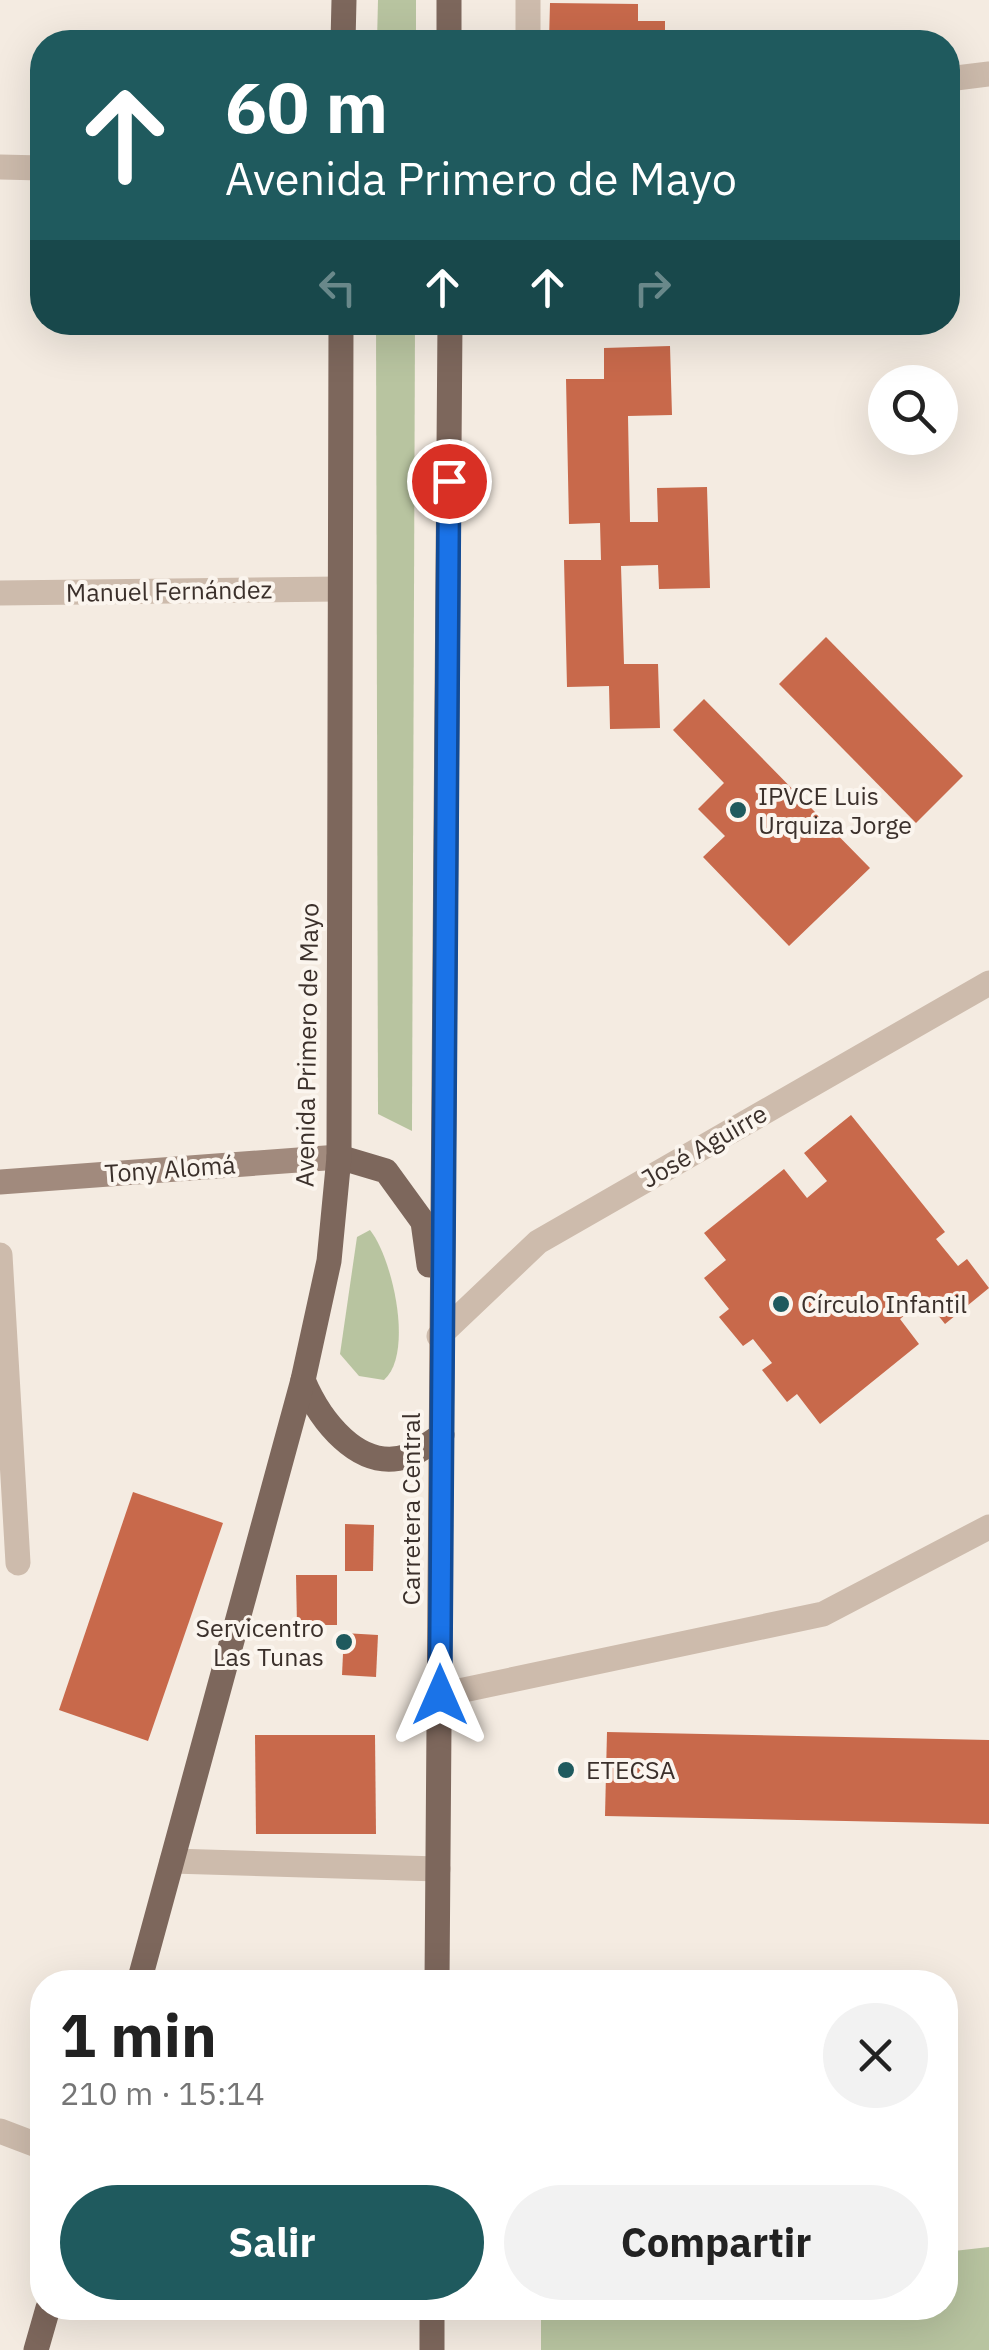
<!DOCTYPE html>
<html lang="es">
<meta charset="utf-8">
<style>
:root{--surface:#fff;--page:#f2f2f2;--text:#222;--muted:#767676;--accent:#1f5a5e}
body{margin:0;font-family:"IBM Plex Sans",sans-serif;background:var(--page);color:var(--text);height:100vh;display:flex;flex-direction:column;font-size:38px;white-space:nowrap}
*{box-sizing:border-box;margin:0}
p{font-size:32px;color:var(--muted)}
.icon{flex:none;width:55px;height:55px;fill:none;stroke:currentColor;stroke-width:2;stroke-linecap:round;stroke-linejoin:round}
.map{position:relative;flex:1;overflow:hidden}
.sheet{position:absolute;left:30px;top:1970px;width:928px;height:350px;display:flex;flex-direction:column;background:var(--surface);border-radius:40px;box-shadow:0 10px 40px #0002}
.sheet>*{flex:none}
.hud{position:absolute;left:30px;top:30px;width:930px;height:305px;border-radius:40px;box-shadow:0 10px 40px #0002;background:#1f5a5e;color:#fff;overflow:hidden}
.controls{position:absolute;left:868px;top:365px;display:grid;gap:20px}
.controls a{display:grid;place-items:center;width:90px;height:90px;border-radius:50%;background:var(--surface);box-shadow:0 10px 40px #0002;font-size:50px}
.pin{position:absolute;display:grid;place-items:center;width:85px;height:85px;color:#fff;margin:-42px;border:5px solid #fff;border-radius:50%;box-shadow:0 2px 10px #0007}
.me{position:absolute;width:110px;margin:-55px;rotate:0deg;stroke-linejoin:round;filter:drop-shadow(0 0 8px #0008)}
.turn{display:flex;align-items:center;gap:35px;height:210px;padding:0 30px;font-size:45px}
.turn .icon{width:130px;height:130px;stroke-width:2.5}
.turn b{display:block;font-size:70px;line-height:85px}
.lanes{display:flex;align-items:center;height:95px;padding:0 30px;background:#0003;justify-content:center;gap:50px;direction:ltr}
.lanes .off{opacity:.35}
.round{display:grid;place-items:center;flex:none;width:105px;height:105px;border-radius:52px;background:var(--page)}
.headline{display:flex;align-items:center;justify-content:space-between;height:170px;padding:0 30px}
h1{font-size:60px;font-weight:700;line-height:75px}
.cta{display:flex;gap:20px;margin-top:auto;padding:20px 30px}
.cta a{flex:1;height:115px;border-radius:60px;background:var(--accent);color:#fff;font-size:40px;font-weight:700;line-height:115px;text-align:center}
.cta a+a{background:var(--page);color:var(--text)}
.map>svg:first-child{display:block}
.green{fill:#b8c4a0}
.building{fill:#c8694b}
.lines{fill:none;stroke-linecap:round;stroke-linejoin:round}
.lane{stroke:#cdbbac;stroke-width:25}
.street{stroke:#cdbbac;stroke-width:25}
.secondary{stroke:#a18a7d;stroke-width:25}
.primary{stroke:#7d675c;stroke-width:25}
.route-casing{stroke:#114b97;stroke-width:25}
.route{stroke:#1a73e8;stroke-width:18}
.poi-dot{fill:#1f5a5e;stroke:#fbf5ee;stroke-width:4}
.labels{text-anchor:middle;stroke-width:8;stroke-linejoin:round;paint-order:stroke}
.street-label{font-size:25px;fill:#3b302b;stroke:#fbf5ee}
.poi-label{font-size:25px;fill:#3b302b;stroke:#fbf5ee;text-anchor:start}
</style>
<div class="map">
<svg width="989" height="2350" viewBox="0 0 989 2350">
<rect width="100%" height="100%" fill="#f4ebe1"/>
<g class="green">
<path d="M378,0h38v42h-39z"/>
<path d="M376,323h39l-3,808 -34,-17z"/>
<path d="M370,1230c23,29 44,124 14,150l-25,-4 -19,-22 17,-117z"/>
<path d="M989,2247v103h-448v-42h404v-56z"/>
</g>
<g class="building">
<path d="M550,3l88,1v17h27v21h-116z"/>
<path d="M670,346l2,69 -44,1 2,106h28l-1,-34 50,-1 3,101 -51,1 -1,-24 -37,1 3,98h34l2,64 -50,1 -1,-43 -42,1 -3,-127h37l-1,-37 -31,1 -3,-145h38v-31z"/>
<path d="M826,637l137,139 -47,47 -137,-139z"/>
<path d="M704,699l166,169 -81,78 -86,-89 22,-21 -27,-27 26,-26 -51,-53z"/>
<path d="M851,1115l94,117 -9,7 22,27 9,-7 22,29 -44,36 -20,-25 -25,20 19,25 -99,80 -23,-30 -10,8 -25,-32 10,-7 -19,-24 -10,7 -24,-29 10,-8 -25,-31 22,-18 -22,-27 80,-64 23,29 20,-17 -23,-28z"/>
<path d="M133,1492l90,31 -75,218 -89,-31z"/>
<path d="M345,1524l29,1 -1,46h-28z"/>
<path d="M296,1575h41v50h-40z"/>
<path d="M344,1633l34,2 -2,42 -34,-2z"/>
<path d="M607,1732l382,8v84l-384,-8z"/>
<path d="M255,1735h120l1,99h-120z"/>
</g>
<g class="lines">
<g class="lane">
<path d="M172,1861l266,8"/>
<path d="M0,2131l42,16"/>
</g>
<g class="street">
<path d="M528,42v-42"/>
<path d="M948,79l41,-5"/>
<path d="M0,167l42,1"/>
<path d="M0,593l338,-4"/>
<path d="M0,1255l18,308"/>
<path d="M439,1336l99,-94 451,-259"/>
<path d="M440,1695l383,-81 166,-87"/>
</g>
<path class="secondary" d="M0,1182l339,-25"/>
<g class="primary">
<path d="M449,0v42"/>
<path d="M343,42l1,-42"/>
<path d="M339,1157l47,14 37,51 6,43"/>
<path d="M303,1380c16,38 55,93 105,76 11,-4 23,-14 34,-21"/>
<path d="M139,1982l164,-602 26,-119 10,-104 2,-835"/>
<path d="M437,1982l13,-1660"/>
<path d="M36,2350l12,-42"/>
<path d="M432,2350v-42"/>
</g>
</g>
<g class="lines">
<g class="route-casing">
<path id="route" d="M440,1695l9,-1214"/>
</g>
<use href="#route" class="route"/>
</g>
<g class="poi-dot">
<circle cx="738" cy="810" r="10"/>
<circle cx="781" cy="1304" r="10"/>
<circle cx="344" cy="1642" r="10"/>
<circle cx="566" cy="1770" r="10"/>
</g>
<g class="labels">
<g class="street-label">
<text transform="translate(169 591) rotate(-1)" y="9">Manuel Fernández</text>
<text transform="translate(307 1045) rotate(-89)" y="9">Avenida Primero de Mayo</text>
<text transform="translate(704 1146) rotate(-30)" y="9">José Aguirre</text>
<text transform="translate(170 1169) rotate(-4)" y="9">Tony Alomá</text>
<text transform="translate(411 1509) rotate(-90)" y="9">Carretera Central</text>
</g>
<g class="poi-label">
<text x="758" y="805">IPVCE Luis<tspan x="758" dy="29">Urquiza Jorge</tspan></text>
<text x="801" y="1313">Círculo Infantil</text>
<text x="324" y="1637" text-anchor="end">Servicentro<tspan x="324" dy="29">Las Tunas</tspan></text>
<text x="586" y="1779">ETECSA</text>
</g>
</g>
</svg>
<div class="controls">
<a><svg class="icon" aria-label="search" viewBox="0 0 24 24"><circle cx="10" cy="10" r="6"/><path d="M15 15l6 6"/></svg></a>
</div>
<div class="pin" style="left:449px;top:481px;background:#d93025"><svg class="icon" aria-label="arrive" viewBox="0 0 24 24"><path d="M6 21V4h12l-3 4 3 4H6"/></svg></div>
<svg class="me" style="left:440px;top:1695px" viewBox="-20 -20 40 40"><path d="M0-17L14 15 0 8-14 15z" fill="#1a73e8" stroke="#fff" stroke-width="4"/></svg>
<div class="hud">
<div class="turn"><svg class="icon" aria-label="ahead" viewBox="0 0 24 24"><path d="M12 20V5M6 11l6-6 6 6"/></svg><div><b>60 m</b>Avenida Primero de Mayo</div></div>
<div class="lanes"><svg class="icon off" aria-label="left" viewBox="0 0 24 24"><path d="M17 20v-9H6M10 6l-5 5 5 5"/></svg><svg class="icon" aria-label="ahead" viewBox="0 0 24 24"><path d="M12 20V5M6 11l6-6 6 6"/></svg><svg class="icon" aria-label="ahead" viewBox="0 0 24 24"><path d="M12 20V5M6 11l6-6 6 6"/></svg><svg class="icon off" aria-label="right" viewBox="0 0 24 24"><path d="M7 20v-9h11M14 6l5 5-5 5"/></svg></div>
</div>
<section class="sheet">
<div class="headline"><div><h1>1 min</h1><p>210 m · 15:14</p></div><a class="round"><svg class="icon" aria-label="close" viewBox="0 0 24 24"><path d="M6 6l12 12M18 6L6 18"/></svg></a></div>
<div class="cta"><a>Salir</a><a>Compartir</a></div>
</section>
</div>
